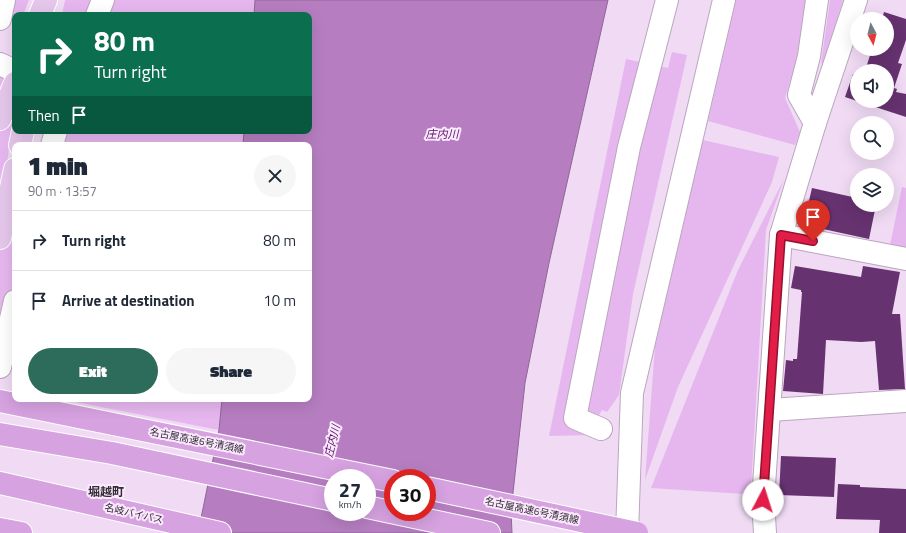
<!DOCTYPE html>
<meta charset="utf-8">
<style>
:root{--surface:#fff;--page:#f6f6f7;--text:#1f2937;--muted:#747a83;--line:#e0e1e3;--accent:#2d6c5a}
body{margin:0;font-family:"Titillium Web","Noto Sans JP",sans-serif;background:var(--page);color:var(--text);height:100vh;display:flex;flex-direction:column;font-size:15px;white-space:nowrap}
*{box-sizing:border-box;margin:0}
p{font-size:13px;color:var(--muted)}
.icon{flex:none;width:22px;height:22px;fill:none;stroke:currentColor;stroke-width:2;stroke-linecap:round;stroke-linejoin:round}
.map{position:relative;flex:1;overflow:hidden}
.sheet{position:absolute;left:12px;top:142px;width:300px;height:260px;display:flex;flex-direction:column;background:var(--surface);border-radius:8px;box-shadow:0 4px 16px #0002}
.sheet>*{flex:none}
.guide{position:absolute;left:12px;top:12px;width:300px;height:122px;border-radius:8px;box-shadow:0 4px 16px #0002;background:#0b6e4f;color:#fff;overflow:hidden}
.needle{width:26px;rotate:173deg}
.controls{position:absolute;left:850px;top:12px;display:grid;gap:8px}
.controls a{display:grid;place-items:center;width:44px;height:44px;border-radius:50%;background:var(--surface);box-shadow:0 4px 16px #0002;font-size:20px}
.speed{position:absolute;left:324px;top:469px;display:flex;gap:8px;font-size:20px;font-weight:700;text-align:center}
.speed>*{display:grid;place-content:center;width:52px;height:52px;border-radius:50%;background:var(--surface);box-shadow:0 4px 16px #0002;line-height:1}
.speed small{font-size:10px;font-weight:400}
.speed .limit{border:6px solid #d22;background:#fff;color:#111}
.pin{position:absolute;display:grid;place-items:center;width:34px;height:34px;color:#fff;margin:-41px -17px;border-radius:50% 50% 50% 0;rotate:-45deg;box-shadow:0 0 4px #0007}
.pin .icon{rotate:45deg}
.me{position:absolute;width:44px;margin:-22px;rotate:5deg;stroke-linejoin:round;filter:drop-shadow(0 0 3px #0008)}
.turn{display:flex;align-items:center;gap:14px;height:84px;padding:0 16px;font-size:18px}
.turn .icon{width:52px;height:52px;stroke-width:2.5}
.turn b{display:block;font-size:28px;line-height:34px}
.then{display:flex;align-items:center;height:38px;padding:0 16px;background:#0003;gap:8px;font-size:15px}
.round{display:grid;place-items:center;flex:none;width:42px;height:42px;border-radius:21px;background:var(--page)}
.headline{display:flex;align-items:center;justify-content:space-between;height:68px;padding:0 16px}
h1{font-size:24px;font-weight:800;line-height:30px}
.cta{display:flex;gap:8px;margin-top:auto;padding:8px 16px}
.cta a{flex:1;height:46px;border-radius:24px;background:var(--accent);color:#fff;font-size:16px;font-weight:800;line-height:46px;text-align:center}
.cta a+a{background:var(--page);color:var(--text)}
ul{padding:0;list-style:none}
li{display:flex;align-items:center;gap:12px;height:60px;padding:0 16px;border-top:1px solid var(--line)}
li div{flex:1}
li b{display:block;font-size:15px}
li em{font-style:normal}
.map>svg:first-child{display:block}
.green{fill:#e6b7ef}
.water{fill:#b67ec1;stroke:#8f6597;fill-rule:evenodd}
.building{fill:#663270}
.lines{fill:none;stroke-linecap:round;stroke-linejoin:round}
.minor-casing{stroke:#baa6be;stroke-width:24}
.major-casing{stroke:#fff;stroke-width:24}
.highway-casing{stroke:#fff;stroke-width:24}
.minor{stroke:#fff;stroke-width:22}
.major{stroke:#e6c7ec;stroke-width:22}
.highway{stroke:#d6a2e0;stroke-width:22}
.highway-bridge-casing{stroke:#fff;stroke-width:24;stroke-linecap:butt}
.highway-bridge{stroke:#d6a2e0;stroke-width:22}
.route-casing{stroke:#92132f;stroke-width:10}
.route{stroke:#e11d48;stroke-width:7}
.labels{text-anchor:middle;stroke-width:4;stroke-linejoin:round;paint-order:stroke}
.street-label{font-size:10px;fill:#342c36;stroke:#fbe9fe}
.water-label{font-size:11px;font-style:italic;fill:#581164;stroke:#fbe9fe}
.quarter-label{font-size:12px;font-weight:bold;fill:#342c36;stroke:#fbe9fe}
</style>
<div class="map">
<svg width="906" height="533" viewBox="0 0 906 533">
<rect width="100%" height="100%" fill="#f0daf4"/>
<g class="green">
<path d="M15,0h14l-6,15h-8v4h-3z"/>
<path d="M65,0h27l-6,15h-24z"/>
<path d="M111,0h144l-1,15h-148z"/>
<path d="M736,0h71l-9,56 -13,42 15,34 -5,13 -87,-24z"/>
<path d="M830,0h13l-20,64 -2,-1z"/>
<path d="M672,52l15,3 -54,239 -14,101 -12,17 -5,-2 -7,12 -16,-8 74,-349 15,3z"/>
<path d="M626,59l19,4 -74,357 21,15 -43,1z"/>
<path d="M0,64l15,39 -15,113z"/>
<path d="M68,131h176l-1,14h-180z"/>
<path d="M703,140l76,17 -7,25 -94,205 -33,93 10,-134z"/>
<path d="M784,179l-18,51 -15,258 -7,6 -93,-6 87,-218z"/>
<path d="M902,187l4,1v61l-16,-4z"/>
<path d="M15,199v75l-15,87v-114z"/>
<path d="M60,399h162l-3,31z"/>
</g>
<path class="water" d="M255,0h353l-59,263 -24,120 -14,128 1,22h-314l21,-103 3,-31h87v-254h-66l1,-14h65v-116h-55zM333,478h34v34h-34zM393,478h34v34h-34z"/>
<g class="building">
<path d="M884,12l22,7v21l-8,23 4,1 -8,24 3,1 -1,3 10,2v23l-49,-16h30v-30h-22l7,-22h15v-30h-5z"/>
<path d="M853,74l4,2v25l-12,-4z"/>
<path d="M812,188l45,10v7h19l-7,34 -46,-10 2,-2 -21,-5z"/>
<path d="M795,266l66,11 2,-11 37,6 -8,42h8l5,75 -26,1 -4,-49 -14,1 -35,-2 -3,54 -40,-3 3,-31 7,1v-2h4l5,-67h-1v-2l-10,-2z"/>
<path d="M781,456l55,2 -2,39 -55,-2z"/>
<path d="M838,484l22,1v2l46,2v44h-27l1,-13 -44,-1z"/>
</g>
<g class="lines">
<g class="minor-casing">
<g id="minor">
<path d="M97,15l6,-15"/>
<path d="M0,19l4,-19"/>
<path d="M0,64l15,7"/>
<path d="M815,123l-16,-28 10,-39 8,-56"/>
<path d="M52,145l4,-14"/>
<path d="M781,235l125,24"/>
<path d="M0,367l15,-66"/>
<path d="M770,410l136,-9"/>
<path d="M601,429l-26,-11 54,-271 38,-147"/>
<path d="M627,533l5,-140 92,-393"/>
<path d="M765,533l-2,-33 18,-265 34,-112 41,-123"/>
</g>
</g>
<g class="major-casing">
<g id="major">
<path d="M40,15l6,-15"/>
<path d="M0,119l15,-36"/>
<path d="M20,145l3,-14"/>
<path d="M0,238l15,-69"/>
</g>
</g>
<g class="highway-casing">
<g id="highway">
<path d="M0,401l393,80"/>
<path d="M0,434l112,19 221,47"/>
<path d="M0,483l220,50"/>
<path d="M367,507l122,26"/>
<path d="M0,529l21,4"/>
</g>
</g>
<use href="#minor" class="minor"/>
<use href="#major" class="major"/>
<use href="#highway" class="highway"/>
<g class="highway-bridge-casing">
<path id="highway-bridge" d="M427,488l210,45"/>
</g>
<use href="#highway-bridge" class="highway-bridge"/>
</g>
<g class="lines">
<g class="route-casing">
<path id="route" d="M763,500l18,-265 32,6"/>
</g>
<use href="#route" class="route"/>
</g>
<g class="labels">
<g class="street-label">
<text transform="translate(197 440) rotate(11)" y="4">名古屋高速6号清須線</text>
<text transform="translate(532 510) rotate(12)" y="4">名古屋高速6号清須線</text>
<text transform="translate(134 513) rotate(13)" y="4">名岐バイパス</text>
</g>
<g class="water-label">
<text x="442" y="138">庄内川</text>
<text transform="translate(332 441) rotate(-76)" y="4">庄内川</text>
</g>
<g class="quarter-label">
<text x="106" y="496">堀越町</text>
</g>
</g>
</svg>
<div class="controls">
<a><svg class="needle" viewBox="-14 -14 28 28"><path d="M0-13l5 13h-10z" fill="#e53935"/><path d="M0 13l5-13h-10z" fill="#747a83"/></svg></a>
<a><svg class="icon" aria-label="sound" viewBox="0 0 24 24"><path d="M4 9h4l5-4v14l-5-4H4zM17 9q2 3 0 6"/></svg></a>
<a><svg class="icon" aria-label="search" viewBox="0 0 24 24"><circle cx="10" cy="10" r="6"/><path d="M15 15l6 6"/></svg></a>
<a><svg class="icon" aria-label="layers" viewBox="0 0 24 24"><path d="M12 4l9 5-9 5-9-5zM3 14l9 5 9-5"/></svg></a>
</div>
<div class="speed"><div>27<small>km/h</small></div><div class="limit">30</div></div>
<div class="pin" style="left:813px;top:241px;background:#d93025"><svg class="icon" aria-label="arrive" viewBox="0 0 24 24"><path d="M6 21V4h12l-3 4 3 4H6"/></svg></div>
<svg class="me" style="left:763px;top:500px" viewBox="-20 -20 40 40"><circle r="19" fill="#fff"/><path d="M0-13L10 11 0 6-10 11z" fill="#e11d48"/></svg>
<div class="guide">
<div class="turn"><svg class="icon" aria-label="right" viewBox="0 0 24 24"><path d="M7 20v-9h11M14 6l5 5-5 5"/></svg><div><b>80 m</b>Turn right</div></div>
<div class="then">Then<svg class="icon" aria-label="arrive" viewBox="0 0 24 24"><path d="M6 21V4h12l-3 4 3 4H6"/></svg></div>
</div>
<section class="sheet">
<div class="headline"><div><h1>1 min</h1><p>90 m · 13:57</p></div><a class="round"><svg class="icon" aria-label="close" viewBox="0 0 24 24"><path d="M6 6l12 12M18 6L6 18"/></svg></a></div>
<ul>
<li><svg class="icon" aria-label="right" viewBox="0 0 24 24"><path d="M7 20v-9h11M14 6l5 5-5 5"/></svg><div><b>Turn right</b></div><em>80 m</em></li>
<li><svg class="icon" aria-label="arrive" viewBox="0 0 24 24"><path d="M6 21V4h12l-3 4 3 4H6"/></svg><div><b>Arrive at destination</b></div><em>10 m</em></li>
</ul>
<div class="cta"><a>Exit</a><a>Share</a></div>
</section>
</div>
